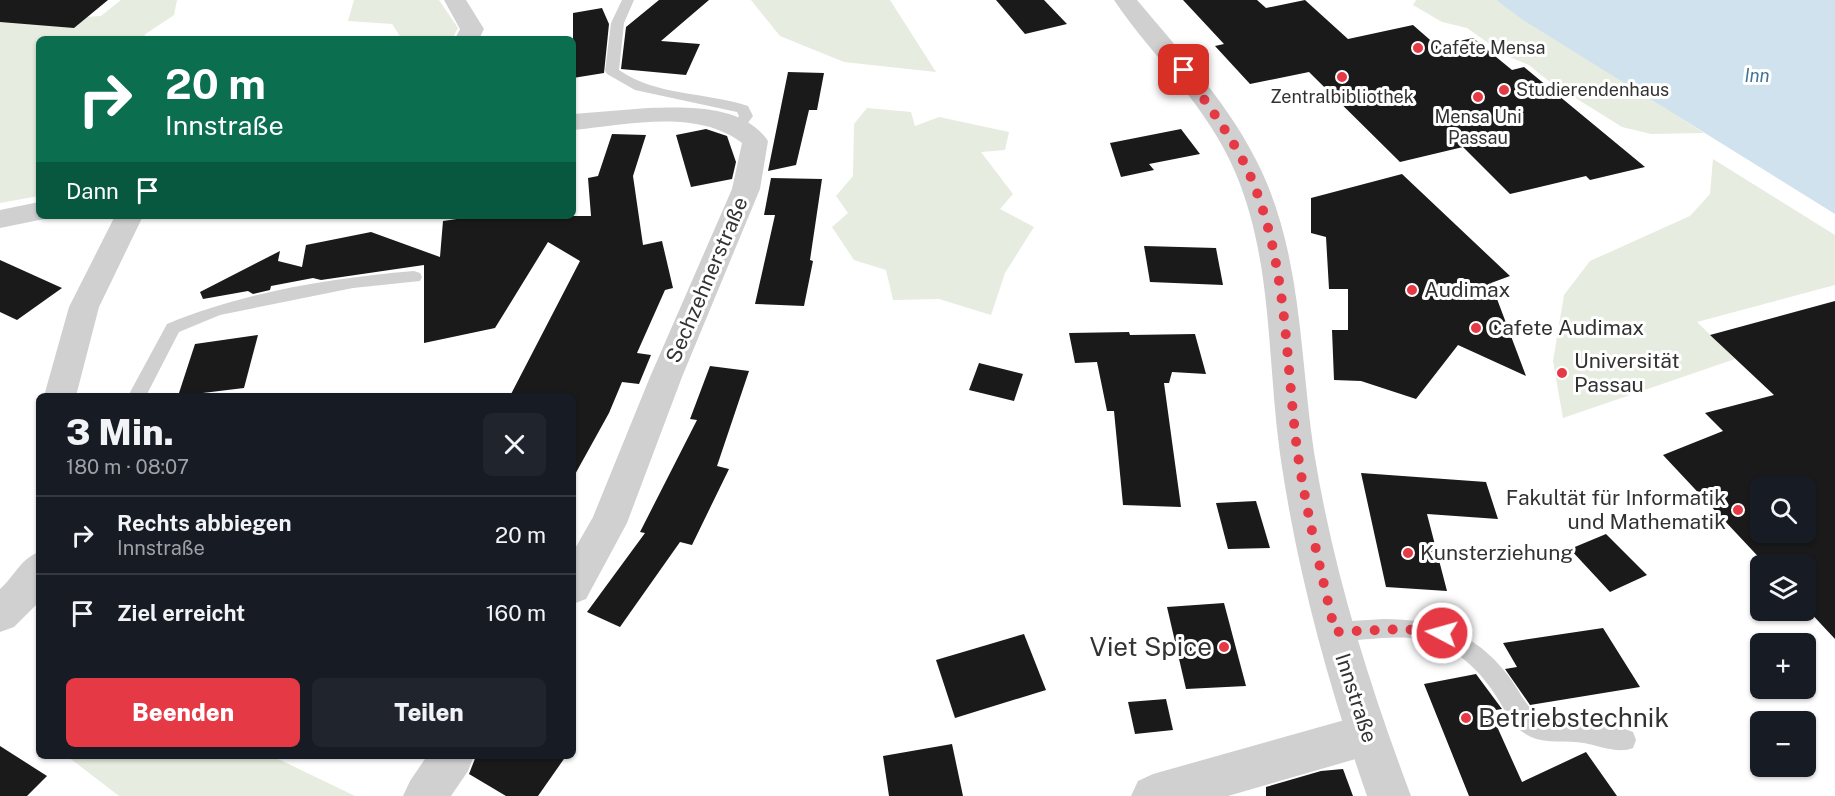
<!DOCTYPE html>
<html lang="de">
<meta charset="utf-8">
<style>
:root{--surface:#171b24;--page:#20242c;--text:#f1f3f6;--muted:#9ea1a6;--line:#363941;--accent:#e63946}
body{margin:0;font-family:"Public Sans",sans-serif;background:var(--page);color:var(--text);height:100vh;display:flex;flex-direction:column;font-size:22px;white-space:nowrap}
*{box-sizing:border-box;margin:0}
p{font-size:20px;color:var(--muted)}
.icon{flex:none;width:33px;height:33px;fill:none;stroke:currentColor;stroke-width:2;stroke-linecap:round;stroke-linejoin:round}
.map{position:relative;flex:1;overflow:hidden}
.details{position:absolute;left:36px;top:393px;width:540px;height:366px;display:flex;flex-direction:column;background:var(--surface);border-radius:9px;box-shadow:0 2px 4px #0004}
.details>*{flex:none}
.hud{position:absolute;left:36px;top:36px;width:540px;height:183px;border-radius:9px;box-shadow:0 2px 4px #0004;background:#0b6e4f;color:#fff;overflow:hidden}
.fabs{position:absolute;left:1750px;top:477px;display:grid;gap:12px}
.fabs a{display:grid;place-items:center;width:66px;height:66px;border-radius:9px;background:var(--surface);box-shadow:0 2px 4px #0004;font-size:30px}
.pin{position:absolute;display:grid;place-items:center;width:51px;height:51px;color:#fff;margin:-26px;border-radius:12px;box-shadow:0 3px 9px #0006}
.me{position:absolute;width:66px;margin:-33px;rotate:276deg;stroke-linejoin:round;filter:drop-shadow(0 0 4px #0008)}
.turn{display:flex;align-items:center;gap:21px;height:126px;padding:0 30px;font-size:27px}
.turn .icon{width:78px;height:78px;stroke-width:2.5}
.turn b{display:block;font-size:42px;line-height:51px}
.then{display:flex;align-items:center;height:57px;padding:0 30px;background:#0003;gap:12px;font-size:22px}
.round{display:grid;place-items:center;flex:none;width:63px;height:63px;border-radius:9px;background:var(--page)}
.headline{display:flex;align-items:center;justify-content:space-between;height:102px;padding:0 30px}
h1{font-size:36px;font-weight:800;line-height:45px}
.primary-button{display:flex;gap:12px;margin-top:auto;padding:12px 30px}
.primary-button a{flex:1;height:69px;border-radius:9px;background:var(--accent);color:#fff;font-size:24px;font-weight:800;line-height:69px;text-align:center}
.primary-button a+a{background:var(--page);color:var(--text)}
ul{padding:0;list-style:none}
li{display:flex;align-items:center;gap:18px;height:78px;padding:0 30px;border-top:2px solid var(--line)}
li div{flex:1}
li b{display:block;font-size:22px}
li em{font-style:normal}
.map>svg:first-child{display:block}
.green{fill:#e6ecdf}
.water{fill:#cfe2ee}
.building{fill:#1a1a1a;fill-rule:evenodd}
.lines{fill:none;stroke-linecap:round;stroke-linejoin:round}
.service{fill:#d0d0d0;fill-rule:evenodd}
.minor{fill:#d0d0d0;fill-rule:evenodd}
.tertiary{fill:#d0d0d0;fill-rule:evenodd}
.route{stroke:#e63946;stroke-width:10;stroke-dasharray:0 18}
.poi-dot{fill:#e63946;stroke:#fff;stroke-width:2}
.labels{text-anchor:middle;stroke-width:6;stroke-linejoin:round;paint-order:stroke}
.far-poi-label{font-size:18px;fill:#333;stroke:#fff;text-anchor:start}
.far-water-label{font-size:18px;font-style:italic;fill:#3f7597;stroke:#fff}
.street-label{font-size:21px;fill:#333;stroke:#fff}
.poi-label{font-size:21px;fill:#333;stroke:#fff;text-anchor:start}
.near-poi-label{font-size:26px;fill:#333;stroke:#fff;text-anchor:end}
</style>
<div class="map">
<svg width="1835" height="796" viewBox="0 0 1835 796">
<rect width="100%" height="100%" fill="#fff"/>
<g class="green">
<path d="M121,0h56l-3,15 -30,20 8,4h-113v157l-39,7v-181l101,-6z"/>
<path d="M354,0h85l19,28 -6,11h-50l-10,-15 -44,-3z"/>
<path d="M751,0h139l46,72 -92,-10 -64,-26z"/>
<path d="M1416,0h80l208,133 -53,1 -29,-7 -72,-45 -21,-17 -24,-10 -38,-27 -25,-6 -29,-17z"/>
<path d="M867,108l44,4 4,14 24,-9 70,15 -4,18 -24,2 32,42 -13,15 34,18 -29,46 -14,42 -52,-16 -46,1 -7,-30 -32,-10 -22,-33 16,-14 -12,-17 17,-20 1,-52z"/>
<path d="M1713,159l122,76v50l-138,37 38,37 -172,59 -10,-57 11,-66 26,-34 100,-45 20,-22z"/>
<path d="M67,756h205l83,40h-236z"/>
</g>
<path class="water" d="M1496,0h339v214l-312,-194z"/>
<g class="building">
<path d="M0,0h108l-34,28 -74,-6z"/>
<path d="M659,0h50l-48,41 39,3 -14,31 -65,-6 5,-42z"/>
<path d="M996,0h48l23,24 -42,10z"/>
<path d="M1183,0h74l9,8 39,-8 43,39 65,-14 24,21 36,-8 39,32 12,-3 121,100 -55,13 -4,-4 -76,18 -47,-47 -63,15 -91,-90 -59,12 -35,-38 9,-2z"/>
<path d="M602,8l7,16 -5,49 -31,5v-65z"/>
<path d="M788,72l36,1 -7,37h-8l-13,55 -28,6z"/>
<path d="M706,129l21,7 9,26 -4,17 -41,8 -15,-52z"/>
<path d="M1181,129l19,25 -51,10 5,6 -33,7 -11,-34z"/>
<path d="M612,134l34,1 -13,41 10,69 19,-4 11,47 -8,2 -28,63 14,2 -12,29 -17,-2 -13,31 -36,65v-82h-63l70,-135 -32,-19 -53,86 -71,15v-78l-103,15 -8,-2 -42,8 -1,4 -17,4 -5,-3 -45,8 -3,-7 80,-41 -2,10 24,6 4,-22 65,-13 69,25 3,-36 34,-5h114l-3,-38 10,-2z"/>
<path d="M1402,174l108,102 -19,7 35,93 -68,-31 -42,54 -55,-18 -27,-1 -2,-50h16v-41h-19l-3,-52 -15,-4v-35z"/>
<path d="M771,178l51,1 -12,81 3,1 -9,45 -49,-2 20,-89h-11z"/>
<path d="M1144,246l72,2 7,37 -73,-3z"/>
<path d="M0,260l62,28 -45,32 -17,-8z"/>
<path d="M1835,301v338l-29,-31v-42h-39l-104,-111 60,-24 -18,-18 69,-18 -64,-60zM1761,488h45v44h-45z"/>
<path d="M1129,332l1,3 65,-1 11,40 -34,-2 -3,11h-5l17,124 -58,-2 -9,-94h-7l-10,-49 -22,1 -6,-30z"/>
<path d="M258,335l-14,53 -66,8 17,-52z"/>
<path d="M979,363l44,11 -9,27 -45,-11z"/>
<path d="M710,366l39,5 -32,95 12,3 -37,76 -12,-3 -60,85 -33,-15 58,-79 -5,-1 57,-112 -7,-1z"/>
<path d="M1361,473l125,9 12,37 -71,-5 20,77 -61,-4z"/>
<path d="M1256,501l14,47 -42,1 -12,-46z"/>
<path d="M1606,534l41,41 -37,17 -40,-43z"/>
<path d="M1224,603l22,83 -60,3 -19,-82z"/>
<path d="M1603,628l37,59 -110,18 -25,-36 12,-2 -14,-24z"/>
<path d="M1024,634l22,56 -91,28 -19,-58z"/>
<path d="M1476,674l26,35 -12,2 32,71 64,-30 31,44h-148l-45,-112z"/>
<path d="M1166,699l7,31 -38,4 -7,-32z"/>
<path d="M952,744l11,52h-74l-6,-40z"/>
<path d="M0,746l47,30 -20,20h-27z"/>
<path d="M476,756h90l-28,40h-32l-37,-22z"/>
<path d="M1343,769l10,27h-87v-9l55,-16z"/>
</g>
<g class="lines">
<g class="service">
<path d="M622,0h12l-10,23 -5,47c37,26 87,22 129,36l5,10 -11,15 -5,1 -7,-4 9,-12 -2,-4 -102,-22 -28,-16 -2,-3 6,-48z"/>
<path d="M414,271l6,2 2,4 -2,4 -67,7 -133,27 -41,17 -33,64h-18l39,-72c78,-32 163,-46 247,-53z"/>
<path d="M1384,619c51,0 91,14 123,55 12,15 18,33 34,44 31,2 63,2 92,14l3,8 -3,8c-15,6 -33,-2 -49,-5 -17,-3 -37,1 -53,-6 -18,-8 -25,-26 -35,-41 -13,-21 -31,-39 -53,-50 -31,-15 -74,-6 -108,-4l-8,-3 -3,-7 3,-7 8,-3z"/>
</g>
<g class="minor">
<path d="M444,0h22l18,29 -5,10h-24l5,-10z"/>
<path d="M648,108c38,-1 95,-4 120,33l-8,48 -78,188 -55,146 -41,76 -13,5v-52l20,-35 57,-140 82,-188 10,-46c-45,-35 -116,-18 -169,-13v-16z"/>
<path d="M39,202v14l10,2 -49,10v-18z"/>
<path d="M115,216h28l-44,91 -23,89h-32l25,-89z"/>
<path d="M39,552v50l-25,25 -14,5v-43c15,-13 19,-29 39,-37z"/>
<path d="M1366,714l15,6 6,15 -6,15 -15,6 -138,40h-97l7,-15 15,-7z"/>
<path d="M427,756h47l-6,15 -17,25h-48l7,-15z"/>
</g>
<path class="tertiary" d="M1114,0h23c45,54 95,107 125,172 40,87 38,186 52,280 19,118 55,232 97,344h-44c-39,-112 -70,-224 -87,-342 -13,-94 -7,-191 -44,-280 -28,-68 -82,-115 -122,-174z"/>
</g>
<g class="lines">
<path class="route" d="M1184,70c26,39 56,76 72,120 31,82 30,173 41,259 9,62 24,122 38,183l68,-3 39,4"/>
</g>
<g class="poi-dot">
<circle cx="1418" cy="48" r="6"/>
<circle cx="1342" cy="77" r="6"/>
<circle cx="1504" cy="90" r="6"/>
<circle cx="1478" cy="97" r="6"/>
<circle cx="1412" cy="290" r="6"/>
<circle cx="1476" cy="328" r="6"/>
<circle cx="1562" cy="373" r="6"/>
<circle cx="1738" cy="510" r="6"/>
<circle cx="1408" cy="553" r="6"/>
<circle cx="1224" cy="647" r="6"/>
<circle cx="1466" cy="718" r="6"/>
</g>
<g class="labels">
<g class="far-poi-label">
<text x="1430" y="54">Cafete Mensa</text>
<text x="1516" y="96">Studierendenhaus</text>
<text x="1342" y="103" text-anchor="middle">Zentralbibliothek</text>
<text x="1478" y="123" text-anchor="middle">Mensa Uni<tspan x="1478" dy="21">Passau</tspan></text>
</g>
<g class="far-water-label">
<text x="1757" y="82">Inn</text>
</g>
<g class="street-label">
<text transform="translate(707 280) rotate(-67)" y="7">Sechzehnerstraße</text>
<text transform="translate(1356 698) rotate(72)" y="7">Innstraße</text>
</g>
<g class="poi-label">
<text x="1424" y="297">Audimax</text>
<text x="1488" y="335">Cafete Audimax</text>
<text x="1574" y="368">Universität<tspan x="1574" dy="24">Passau</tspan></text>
<text x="1726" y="505" text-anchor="end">Fakultät für Informatik<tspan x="1726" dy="24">und Mathematik</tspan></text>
<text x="1420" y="560">Kunsterziehung</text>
</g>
<g class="near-poi-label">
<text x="1212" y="656">Viet Spice</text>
<text x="1478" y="727" text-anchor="start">Betriebstechnik</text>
</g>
</g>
</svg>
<div class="fabs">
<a><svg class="icon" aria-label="search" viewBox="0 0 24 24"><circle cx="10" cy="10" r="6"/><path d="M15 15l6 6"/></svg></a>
<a><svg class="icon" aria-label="layers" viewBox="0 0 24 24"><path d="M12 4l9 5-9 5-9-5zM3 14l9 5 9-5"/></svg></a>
<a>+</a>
<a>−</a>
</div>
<div class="pin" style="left:1184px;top:70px;background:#d93025"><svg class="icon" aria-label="arrive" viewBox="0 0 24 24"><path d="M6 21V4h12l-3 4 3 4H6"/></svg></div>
<svg class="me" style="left:1442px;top:633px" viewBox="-20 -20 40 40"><circle r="17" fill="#e63946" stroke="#fff" stroke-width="3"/><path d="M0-11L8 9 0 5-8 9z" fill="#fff"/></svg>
<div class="hud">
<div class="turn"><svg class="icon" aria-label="right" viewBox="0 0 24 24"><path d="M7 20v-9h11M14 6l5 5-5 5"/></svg><div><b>20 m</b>Innstraße</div></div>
<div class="then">Dann<svg class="icon" aria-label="arrive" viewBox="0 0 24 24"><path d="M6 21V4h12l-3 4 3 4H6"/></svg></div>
</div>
<section class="details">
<div class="headline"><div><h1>3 Min.</h1><p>180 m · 08:07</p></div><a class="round"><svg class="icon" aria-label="close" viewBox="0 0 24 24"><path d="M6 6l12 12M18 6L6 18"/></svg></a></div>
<ul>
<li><svg class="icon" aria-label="right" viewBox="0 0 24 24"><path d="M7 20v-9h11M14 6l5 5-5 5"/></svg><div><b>Rechts abbiegen</b><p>Innstraße</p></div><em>20 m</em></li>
<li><svg class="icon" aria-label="arrive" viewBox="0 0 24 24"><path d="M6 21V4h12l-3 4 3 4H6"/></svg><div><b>Ziel erreicht</b></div><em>160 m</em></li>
</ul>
<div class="primary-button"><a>Beenden</a><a>Teilen</a></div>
</section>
</div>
